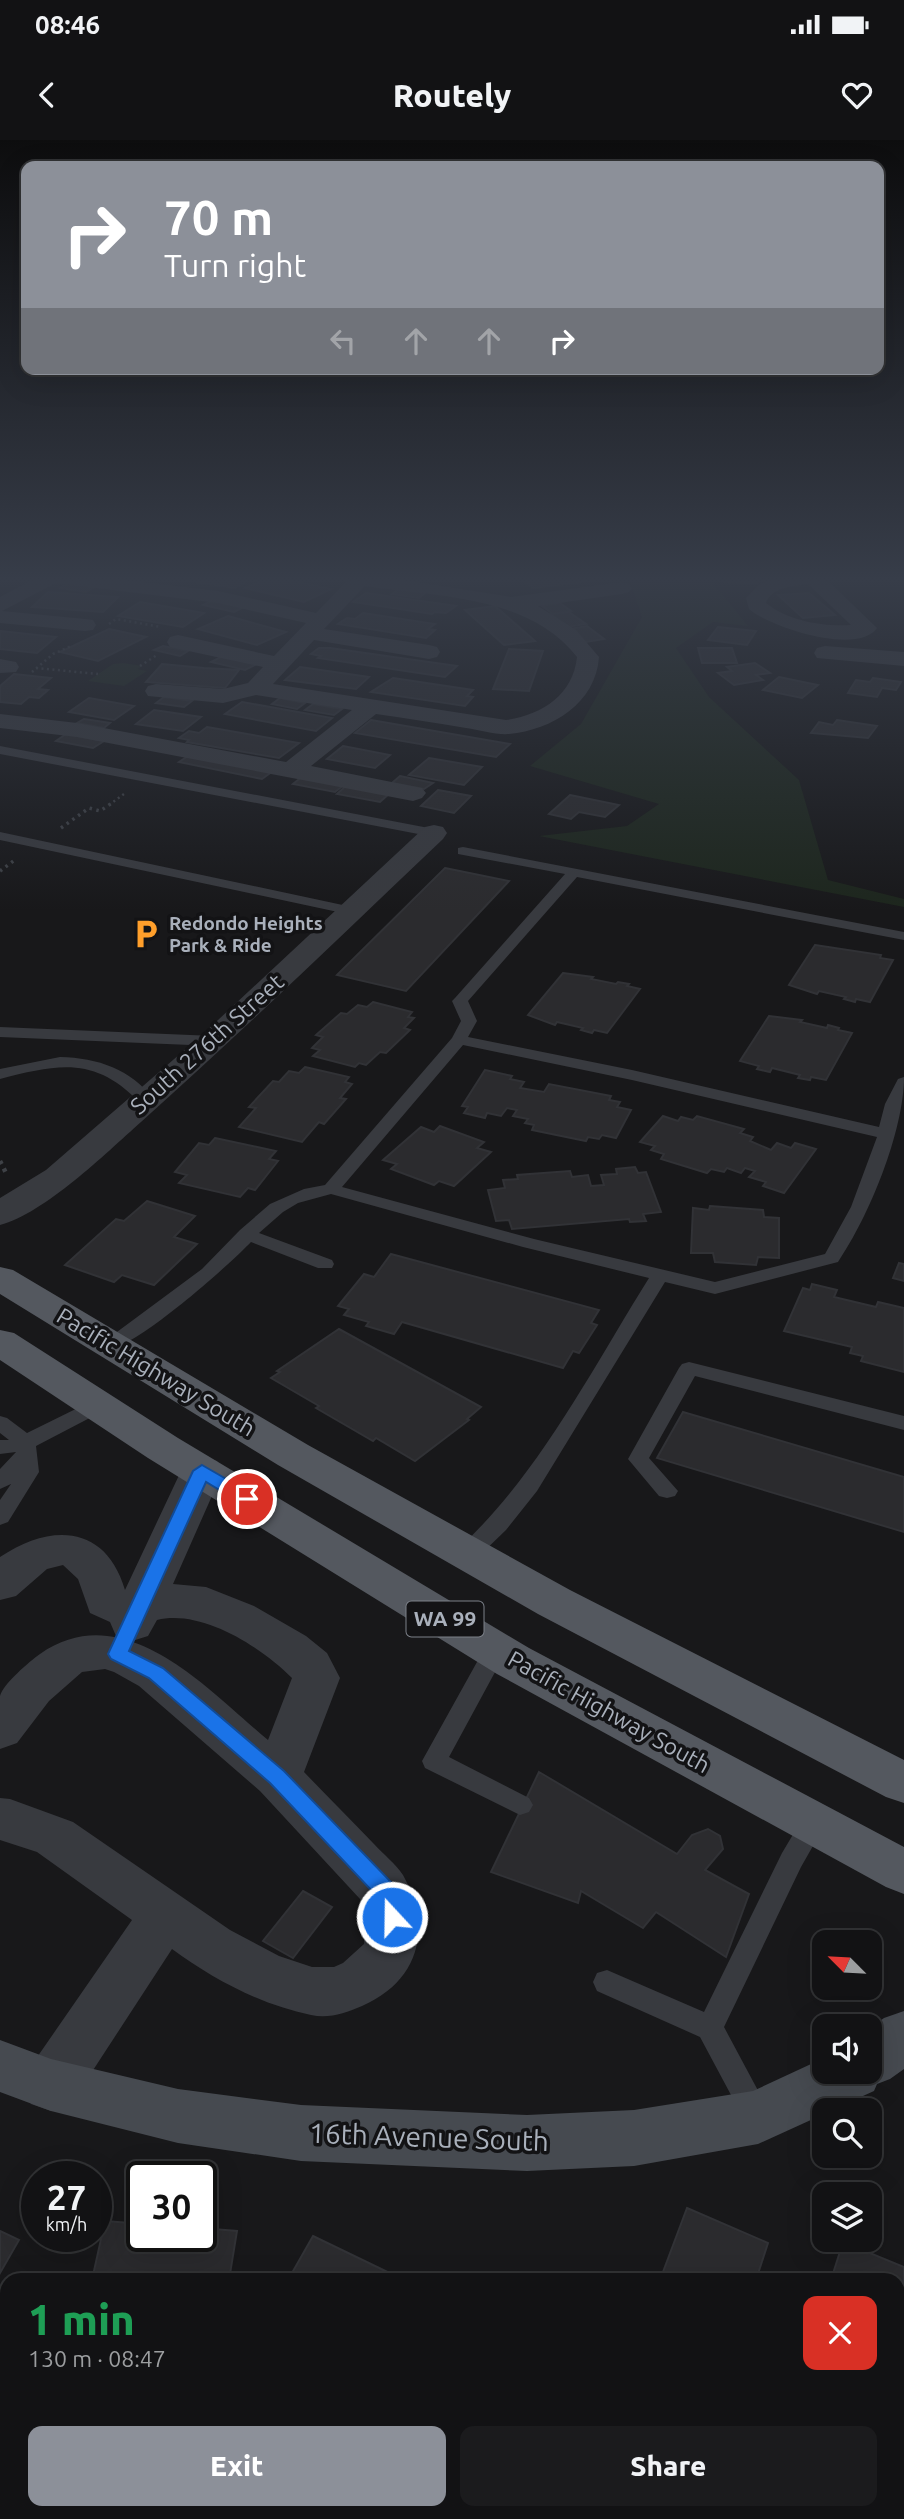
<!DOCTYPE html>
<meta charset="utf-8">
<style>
:root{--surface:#121214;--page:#1b1b1d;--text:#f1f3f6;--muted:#9c9ea0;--line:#313234;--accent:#8c9099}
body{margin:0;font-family:Ubuntu,sans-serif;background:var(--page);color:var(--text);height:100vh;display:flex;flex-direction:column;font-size:26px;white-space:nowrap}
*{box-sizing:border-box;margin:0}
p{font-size:23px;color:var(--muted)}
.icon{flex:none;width:38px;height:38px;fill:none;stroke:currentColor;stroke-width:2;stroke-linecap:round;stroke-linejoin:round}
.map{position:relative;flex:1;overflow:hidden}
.side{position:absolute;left:0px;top:2133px;width:905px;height:247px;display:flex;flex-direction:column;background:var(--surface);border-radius:21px 21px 0 0;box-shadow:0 7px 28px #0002,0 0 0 2px var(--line)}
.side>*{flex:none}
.top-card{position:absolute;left:21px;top:21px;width:863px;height:214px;border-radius:14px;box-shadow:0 7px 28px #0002,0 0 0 2px var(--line);background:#8c9099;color:#fff;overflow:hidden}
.needle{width:46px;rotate:294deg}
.controls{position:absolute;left:812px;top:1790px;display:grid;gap:14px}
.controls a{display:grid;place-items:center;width:70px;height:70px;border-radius:14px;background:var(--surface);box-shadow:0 7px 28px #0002,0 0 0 2px var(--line);font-size:35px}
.speed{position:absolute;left:21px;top:2021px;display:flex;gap:14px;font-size:35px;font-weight:700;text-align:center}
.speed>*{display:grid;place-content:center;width:91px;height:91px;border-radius:50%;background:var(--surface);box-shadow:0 7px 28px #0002,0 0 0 2px var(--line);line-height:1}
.speed small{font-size:18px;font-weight:400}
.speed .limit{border:4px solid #111;border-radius:10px;background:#fff;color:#111}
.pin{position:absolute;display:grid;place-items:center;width:60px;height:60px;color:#fff;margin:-30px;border:4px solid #fff;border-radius:50%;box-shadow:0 2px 7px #0007}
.me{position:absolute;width:77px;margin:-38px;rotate:339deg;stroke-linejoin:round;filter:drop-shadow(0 0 5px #0008)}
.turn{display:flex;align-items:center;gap:24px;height:147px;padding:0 28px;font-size:32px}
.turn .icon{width:91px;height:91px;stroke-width:2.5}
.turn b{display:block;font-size:49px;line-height:60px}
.lanes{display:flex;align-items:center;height:66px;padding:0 28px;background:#0003;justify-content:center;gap:35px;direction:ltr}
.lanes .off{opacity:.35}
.round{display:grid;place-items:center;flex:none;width:74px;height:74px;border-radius:14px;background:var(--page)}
.summary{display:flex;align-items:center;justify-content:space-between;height:119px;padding:0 28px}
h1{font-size:42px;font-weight:800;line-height:52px;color:#1e9e55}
.cta{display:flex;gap:14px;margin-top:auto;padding:14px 28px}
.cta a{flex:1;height:80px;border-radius:14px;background:var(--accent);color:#fff;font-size:28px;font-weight:800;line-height:80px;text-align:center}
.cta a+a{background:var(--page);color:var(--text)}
.status{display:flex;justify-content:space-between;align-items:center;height:49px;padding:0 35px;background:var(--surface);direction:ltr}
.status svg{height:19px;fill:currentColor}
header{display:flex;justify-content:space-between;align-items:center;height:91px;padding:0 28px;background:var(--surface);font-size:32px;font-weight:800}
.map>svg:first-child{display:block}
.green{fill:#1d261d}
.building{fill:#2b2b2e;stroke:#313236;stroke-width:2}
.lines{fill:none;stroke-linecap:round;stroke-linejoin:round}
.path-far2{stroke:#3e4146;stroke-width:2.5;stroke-dasharray:2 3.5;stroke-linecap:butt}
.path-far1{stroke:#3e4146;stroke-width:3.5;stroke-dasharray:2.5 4.5;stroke-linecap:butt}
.path{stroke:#3e4146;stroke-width:4.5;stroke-dasharray:3.5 5;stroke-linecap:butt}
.service{fill:#383a3f;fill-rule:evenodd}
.minor{fill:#383a3f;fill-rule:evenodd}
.secondary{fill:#464a50;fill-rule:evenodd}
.primary{fill:#54585f;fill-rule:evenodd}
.route{fill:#1a73e8;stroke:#114b97;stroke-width:2}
.labels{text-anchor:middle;stroke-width:7;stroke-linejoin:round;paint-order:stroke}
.far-poi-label{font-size:19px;font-weight:bold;fill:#a9b0bb;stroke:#131315;text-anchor:start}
.shield{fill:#131315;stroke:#7c8189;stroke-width:2}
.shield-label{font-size:21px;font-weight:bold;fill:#a9b0bb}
.street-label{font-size:23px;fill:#a9b0bb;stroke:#131315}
.near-street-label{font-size:28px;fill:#a9b0bb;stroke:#131315}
</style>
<div class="status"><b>08:46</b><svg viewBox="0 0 49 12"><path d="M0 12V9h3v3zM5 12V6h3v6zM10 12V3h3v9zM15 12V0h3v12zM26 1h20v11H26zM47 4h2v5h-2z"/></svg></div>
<header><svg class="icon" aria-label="back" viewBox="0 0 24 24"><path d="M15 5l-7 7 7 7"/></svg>Routely<svg class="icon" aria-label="heart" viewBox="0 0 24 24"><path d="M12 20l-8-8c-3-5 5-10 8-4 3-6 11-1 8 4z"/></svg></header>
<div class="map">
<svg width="904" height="2379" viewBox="0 0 904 2379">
<rect width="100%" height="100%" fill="#18181a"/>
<g class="green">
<path d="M629,438h80l39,48 -35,-4 -37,26 33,49 90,83 29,100 76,19v8l-365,-71 88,-10 32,-22 -129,-38 51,-42 61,-107z"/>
<path d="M123,523l19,3 -4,3 9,2 -23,15 -36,-5 25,-17z"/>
</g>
<g class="building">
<path d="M171,438h80l-16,10z"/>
<path d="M269,438h11l51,11 -27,13 -59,-14z"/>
<path d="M520,438h94l-81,10z"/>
<path d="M725,438h34l-1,5 -34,-1z"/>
<path d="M68,443l26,4 -8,5 -26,-4z"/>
<path d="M399,449l26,4 -6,5 -27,-4z"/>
<path d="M48,452l70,5 -15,15 -71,-5z"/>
<path d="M366,453l90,13 -10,7 -11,-1 -3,2 -79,-12z"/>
<path d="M809,453l26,22 -32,3 -25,-23z"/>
<path d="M216,459l30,7 -12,6 -31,-7z"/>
<path d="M140,462l64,11 -21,14 -65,-11z"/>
<path d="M560,463l11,8 -18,3 -11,-8z"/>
<path d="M495,466l40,35 -31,4 -39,-35z"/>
<path d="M569,472l17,12 -19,3 -16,-13z"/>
<path d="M363,473l72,11 -7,5 7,1 -9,8 -88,-14 9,-6 8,1z"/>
<path d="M228,476l58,16 -29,13 -59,-16z"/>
<path d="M587,486l17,13 -18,3 -17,-13z"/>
<path d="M718,487l38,4 -9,14 -39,-5z"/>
<path d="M109,489l37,8 -48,24 -38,-9z"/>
<path d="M0,491l56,6 -19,16 -37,-4z"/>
<path d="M163,506l25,5 -8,5 -26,-6z"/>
<path d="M319,508h11l127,18 -12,11 -127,-19 3,-2 -10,-2z"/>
<path d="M698,508h34l5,15h-35z"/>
<path d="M509,509l34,2 -14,40 -36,-2z"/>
<path d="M223,516l34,8 -12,6 -34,-8z"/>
<path d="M755,523l15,10 -14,2 7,5 -29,5 -16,-12 14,-2 -5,-4z"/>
<path d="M162,524l42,4 35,2 -14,18 -79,-6z"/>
<path d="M300,527l69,10 -13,12 -71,-9z"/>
<path d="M14,534l37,4 -13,11 10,1 -9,8 -10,-1 -8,7 -21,-2v-16z"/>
<path d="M779,537l39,8 -16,13 -39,-8z"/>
<path d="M393,538l80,12 -6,6 6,1 -8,9 -94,-14z"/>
<path d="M873,538l28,4 -5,8 -14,-2 -5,9 -29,-4 8,-13 14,2z"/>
<path d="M164,557l28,4 -8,6 -28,-4z"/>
<path d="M89,558l45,8 -20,14 -45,-8z"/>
<path d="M280,558l25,5 -8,6 -25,-5z"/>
<path d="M242,562l90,16 -16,13 -91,-17z"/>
<path d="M313,564l29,5 -8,6 -29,-5z"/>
<path d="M154,570l47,7 -18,14 -47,-7z"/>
<path d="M84,579l26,4 -6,5 -27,-5z"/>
<path d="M371,580l139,24 -14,13 -141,-24z"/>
<path d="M837,580l40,6 -9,12 -57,-5 8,-11 14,3z"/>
<path d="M207,587l92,16 -20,15 -92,-16 2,-2 -10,-2 10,-7 10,2z"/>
<path d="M66,594l38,7 -11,7 -37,-7z"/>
<path d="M343,606l47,9 -15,13 -48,-9z"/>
<path d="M191,614l82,17 -11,8 -83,-17z"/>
<path d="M429,618l53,9 -18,18 -55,-10z"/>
<path d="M303,636l42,8 -10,8 -42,-8z"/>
<path d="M400,636l33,7 -9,6 -32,-6z"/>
<path d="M348,644l43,8 -11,10 -43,-8z"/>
<path d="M438,650l33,6 -17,17 -33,-7z"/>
<path d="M570,655l49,10 -14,12 -26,-5 -8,7 -22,-5z"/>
<path d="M445,728l64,13 -103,110 -69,-16z"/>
<path d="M815,805l66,10 -1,3 13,2 -23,42 -14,-3 -1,3 -11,-3 2,-2 -27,-6 -2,3 -28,-9z"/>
<path d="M563,833l30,4 -2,2 25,5 2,-2 11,2 -2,2 13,3 -33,44 -13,-3 -2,3 -11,-3 2,-2 -26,-6 -2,3 -27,-10z"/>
<path d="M373,862l39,10 -4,5 6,1 -10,10 6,2 -24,23 -6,-1 -14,13 -7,-2 -4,4 -42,-11 7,-6 -8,-2 11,-11 -7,-2 25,-22 6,1 11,-9 9,2z"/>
<path d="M769,876l33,4 -2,2 27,6 1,-3 11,3 -1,2 14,3 -26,47 -15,-3 -1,3 -12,-2 2,-3 -28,-7 -2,4 -13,-3 2,-3 -19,-5z"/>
<path d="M305,927l44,10 -4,5 7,2 -12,14 6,1 -22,25 -5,-2 -17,20 -63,-15 17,-19 -7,-1 24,-26 6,1 10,-11 10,2z"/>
<path d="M485,930l27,6 -2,3 14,3 -4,6 24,4 5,-8 62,12 -2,4 11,2 -3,5 14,3 -15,28 -14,-3 -3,4 -11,-2 -2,4 -54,-11 2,-5 -9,-2 3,-4 -15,-3 4,-6 -10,-2 -6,8 -14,-3 -2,5 -21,-5 4,-6 -6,-1z"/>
<path d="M663,976l15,5 3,-4 12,3 4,-4 47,13 -4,4 13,4 -3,4 21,9 6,-7 14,5 4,-5 21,6 -32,44 -21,-7 3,-4 -17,-5 6,-6 -10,-3 -4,5 -14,-5 -3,4 -13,-3 -4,4 -46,-14 3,-5 -13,-4 4,-4 -15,-4z"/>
<path d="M440,986l44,16 -7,6 14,4 -37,34 -15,-5 -5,4 -43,-16 6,-5 -14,-4 38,-33 13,5z"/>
<path d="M215,998l61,13 -7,8 9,2 -23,29 -7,-2 -8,9 -61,-14 8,-8 -12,-3 24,-29 10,2z"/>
<path d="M635,1027l3,6 8,-1 15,40 -18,2 3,7 -16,1 -1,-3 -117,10 -3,-9 -13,1 -8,-31 17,-2 -2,-8 15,-1 -1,-4 53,-4 2,6 16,-2 3,11 13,-1 -3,-10 16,-1 -1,-5z"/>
<path d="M147,1061l48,15 -21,21 23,7 -43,41 -32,-10 -8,7 -49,-17 51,-46 8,2z"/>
<path d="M710,1066l53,4 1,7 15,1v40l-21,-1 -2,8 -41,-3 -2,-9h-22l2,-45 16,2z"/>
<path d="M391,1114l208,56 -8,13 6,2 -18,28 -6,-2 -10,17 -161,-46 -8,12 -28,-8 3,-4 -25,-7 5,-6 -11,-3 26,-32 10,3z"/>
<path d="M899,1123l5,1v17l-11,-3z"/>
<path d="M812,1144l25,6 -3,7 42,10 2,-5 26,6v64l-43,-11 2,-5 -13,-3 2,-6 -68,-16 19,-43 7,2z"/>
<path d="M339,1189l142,78 -14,12 2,1 -54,41 -39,-23 -3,3 -57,-33 3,-2 -48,-28 9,-6 -3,-1z"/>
<path d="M683,1272l221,65v55l-247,-74z"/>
<path d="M539,1632l138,82 15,-19 16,-6 12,7 3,13 -18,21 44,24 -23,63 -70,-45 -13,16 -62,-37 -3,12 -87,-31z"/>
<path d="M303,1751l29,16 -39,51 -30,-17z"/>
<path d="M687,2068l81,35 -12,37h-96z"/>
<path d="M105,2081l37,3v12h59v-8l36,3 -8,49h-137z"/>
<path d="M0,2091l19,9 -19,33z"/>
<path d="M313,2096l91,44h-116z"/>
<path d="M843,2102l61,25 -1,106 -5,-3v-90h-67z"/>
<path d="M320,2373h142l-2,6h-129z"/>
<path d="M571,2373h127l-2,6h-128z"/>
<path d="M757,2373h73l-2,6h-73z"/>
</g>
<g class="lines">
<g class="path-far2">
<path d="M109,484l7,-5 45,8"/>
<path d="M140,526l17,-11"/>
<path d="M36,528l62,6"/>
<path d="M32,532l21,-18 18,-8"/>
<path d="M109,665l15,-11"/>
</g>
<g class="path-far1">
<path d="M61,688l28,-20 11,3 12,-8"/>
<path d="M0,731l16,-12"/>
</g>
<path class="path" d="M0,1021l7,14"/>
<g class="service">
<path d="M0,606l434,83 7,4 -7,4 -434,-83z"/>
<path d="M0,692l352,75 7,4 -7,4 -352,-75z"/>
<path d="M463,707l441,85v8l-327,-63 -109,124 9,20 -9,16 164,33 247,57 6,-23 13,-25 6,-2c0,54 -35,140 -66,185l-123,32 -50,-12 -128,209 -31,39 -30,29 -8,2 -8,-2 -3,-6 3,-6c79,-73 132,-178 189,-269l-126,-31 -192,-53 -33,9 -15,9 -24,21 73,27 2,4 -2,4h-14l-67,-26c-21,22 -124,115 -150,108l-3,-4 104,-77 38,-39 30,-26 34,-15 21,-4 127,-147 9,-17 -9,-20 3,-3 110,-124 -107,-20v-6zM463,905l169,35 245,57 -26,70 -26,47 -110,28 -181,-43 -192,-52z"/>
<path d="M0,887l214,9 8,5 -8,5 -214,-9z"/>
<path d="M60,917c38,1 71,12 94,43l-2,3h-12c-45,-47 -81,-39 -140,-24v-10z"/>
<path d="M689,1222l215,54v14l-209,-54 -46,82 29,33 -3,5 -8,2 -8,-2 -31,-37 51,-91 3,-4z"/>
<path d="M98,1258l7,2 3,5 -3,5 -69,36 3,26 -31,50 -8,3v-25l11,-16 -11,5v-20l16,-17 -16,2v-14h9l-9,-7v-17l7,2 20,15z"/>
<path d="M495,1501l8,3 4,6 -58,107 80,41 4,7 -4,7 -9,3 -95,-47 -3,-7 65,-117z"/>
<path d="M813,1673l9,3 4,7 -25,44 -77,160 46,86 -4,10 -10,4 -10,-4 -46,-86 -103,-46 -4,-9 4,-9 10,-3 97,42 78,-159 22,-37z"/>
<path d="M512,2373h40l3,6h-40z"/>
</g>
<g class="minor">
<path d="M36,438h72l110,13 98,22 30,-31 -3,-4h48l120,19 111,-15 7,2 3,4 -3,4 -7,2 -84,12 38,24 23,27c-3,46 -47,73 -90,77 -13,1 -29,-4 -43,-6 -30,-5 -60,-10 -90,-14l-65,52 111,22 4,5 -4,5 -9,3 -336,-64 -77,-9v-14l77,9 209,39 66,-52 -96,-15 -33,8 -75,-7 -3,-5 3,-5 8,-2 67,5 25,-6 15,-16 -93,-20 -3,-5 3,-5 8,-2 96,21 32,-33 -88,-20 -162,-20 -54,28 83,8 8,1 3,5 -3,5 -8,1 -85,-8v-26zM365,446c72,11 164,9 212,71 -4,38 -35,58 -71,63l-233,-36 41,-44 115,19 8,-2 3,-5 -3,-5 -8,-2 -105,-16z"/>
<path d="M774,438h51l52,50c-19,28 -108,-1 -128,-19l-3,-11 14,-14zM808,444l43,41c-27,2 -63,-4 -85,-22 5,-16 28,-17 42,-19z"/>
<path d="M825,506l79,6v14l-87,-8 -3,-5 3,-5z"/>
<path d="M0,519l16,3 3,5 -3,5 -16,1z"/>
<path d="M434,685l9,2 4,6 -4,6c-100,95 -199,191 -302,283 -36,32 -96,91 -141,103v-27l46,-28 157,-136 222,-207z"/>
<path d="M202,1317l15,4 6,10 -50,113 33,3 48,19 52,30 21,17 13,25 -36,94c23,24 47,48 70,72 9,10 22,20 29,31 30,54 16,106 -41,131 -17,7 -33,13 -51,9 -50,-10 -98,-36 -139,-66l-101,155 -20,7 -20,-7 -8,-19 8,-19 101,-146 -95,-68 -37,-12v-42l10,1 63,23 157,108 49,26 33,11h22l9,-4 21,-19 2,-27 -6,-18 -100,-108 -121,-105 -25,-14 -9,-3 -23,3 -33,29 -32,42 -17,6c0,-16 0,-38 0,-53 3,-12 30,-35 40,-42 84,-59 168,36 228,86l24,-62c-31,-31 -90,-69 -135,-58l-9,16 -16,5 -16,-5 -6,-14 -20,-9 -12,-34 -15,-14 -16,4 -31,27 -16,4v-43c50,-34 106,-33 125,33l56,-119 6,-10z"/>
<path d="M898,2278l6,3v66l-6,-3z"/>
<path d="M86,2373h68l-2,6h-68z"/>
</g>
<path class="secondary" d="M904,1871v58l-14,10 -13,5 -3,7 -42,19h-8v4l-66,30 -124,22 -107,5 -226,-10 -123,-18 -127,-32 -51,-19v-52l51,19 127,30 123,16 226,10 107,-5 119,-19 71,-33v14h46v-44l14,-10z"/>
<g class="primary">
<path d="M0,1127l13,3 295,175 262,145 334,170v43l-18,-6 -348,-183 -260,-149 -278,-171z"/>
<path d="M0,1190l14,3 164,105 351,210 375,199v47l-18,-7 -389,-213 -349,-216 -148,-98z"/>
</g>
</g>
<linearGradient id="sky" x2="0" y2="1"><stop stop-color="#0d0d0e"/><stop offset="0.57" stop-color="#373d49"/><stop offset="1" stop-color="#373d49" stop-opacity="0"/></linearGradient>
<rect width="904" height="771" fill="url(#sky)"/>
<path class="route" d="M202,1325l52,30 2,4 -2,4h-13l-35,-21 -77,169 34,17 121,103 107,111 12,35 -3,7 -8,3 -8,-3 -10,-31 -104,-110 -121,-105 -38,-19 -3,-5 85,-183z"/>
<defs>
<g id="parking-bare" transform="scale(2.415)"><path d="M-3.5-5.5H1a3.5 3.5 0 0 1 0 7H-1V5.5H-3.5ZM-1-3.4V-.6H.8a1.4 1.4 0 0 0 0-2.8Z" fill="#ff9f2b" stroke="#131315" stroke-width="2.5" paint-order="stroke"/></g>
</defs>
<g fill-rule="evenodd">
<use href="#parking-bare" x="146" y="794"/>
</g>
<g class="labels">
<g class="far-poi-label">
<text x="169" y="790">Redondo Heights<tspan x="169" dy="22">Park &amp; Ride</tspan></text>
</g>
<rect class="shield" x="406.5" y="1461.5" width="77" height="35" rx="5"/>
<g class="shield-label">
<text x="445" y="1486">WA 99</text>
</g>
<g class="street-label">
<text transform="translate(207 904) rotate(-42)" y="8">South 276th Street</text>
<text transform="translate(156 1232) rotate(31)" y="8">Pacific Highway South</text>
<text transform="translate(609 1572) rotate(29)" y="8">Pacific Highway South</text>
</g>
<g class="near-street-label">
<text transform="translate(429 1997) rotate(2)" y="10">16th Avenue South</text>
</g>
</g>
</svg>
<div class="controls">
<a><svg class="needle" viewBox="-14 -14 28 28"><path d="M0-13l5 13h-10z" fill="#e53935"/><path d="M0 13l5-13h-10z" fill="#9c9ea0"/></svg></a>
<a><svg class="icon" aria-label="sound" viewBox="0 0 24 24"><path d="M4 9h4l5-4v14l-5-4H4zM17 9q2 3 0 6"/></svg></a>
<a><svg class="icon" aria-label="search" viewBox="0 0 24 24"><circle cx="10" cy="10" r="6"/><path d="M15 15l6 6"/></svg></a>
<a><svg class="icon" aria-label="layers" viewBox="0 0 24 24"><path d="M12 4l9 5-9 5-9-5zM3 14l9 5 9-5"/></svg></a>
</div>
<div class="speed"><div>27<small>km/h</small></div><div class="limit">30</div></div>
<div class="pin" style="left:247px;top:1359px;background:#d93025"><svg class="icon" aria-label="arrive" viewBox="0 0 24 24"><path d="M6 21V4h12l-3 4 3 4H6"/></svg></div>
<svg class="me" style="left:392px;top:1777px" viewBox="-20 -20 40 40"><circle r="17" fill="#1a73e8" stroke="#fff" stroke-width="3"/><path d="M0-11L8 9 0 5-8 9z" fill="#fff"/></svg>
<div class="top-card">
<div class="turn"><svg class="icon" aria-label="right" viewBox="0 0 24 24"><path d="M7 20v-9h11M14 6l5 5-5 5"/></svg><div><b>70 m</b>Turn right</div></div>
<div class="lanes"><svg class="icon off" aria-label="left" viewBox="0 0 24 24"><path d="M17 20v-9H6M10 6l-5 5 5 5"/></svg><svg class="icon off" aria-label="ahead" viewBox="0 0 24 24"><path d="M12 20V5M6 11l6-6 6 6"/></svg><svg class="icon off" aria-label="ahead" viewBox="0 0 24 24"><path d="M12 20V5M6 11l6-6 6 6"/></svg><svg class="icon" aria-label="right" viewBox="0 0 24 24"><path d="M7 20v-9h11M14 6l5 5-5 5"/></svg></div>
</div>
<section class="side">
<div class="summary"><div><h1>1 min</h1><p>130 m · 08:47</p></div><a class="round" style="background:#d93025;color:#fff"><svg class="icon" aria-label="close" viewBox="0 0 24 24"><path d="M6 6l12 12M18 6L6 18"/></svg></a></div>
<div class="cta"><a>Exit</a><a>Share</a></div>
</section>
</div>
